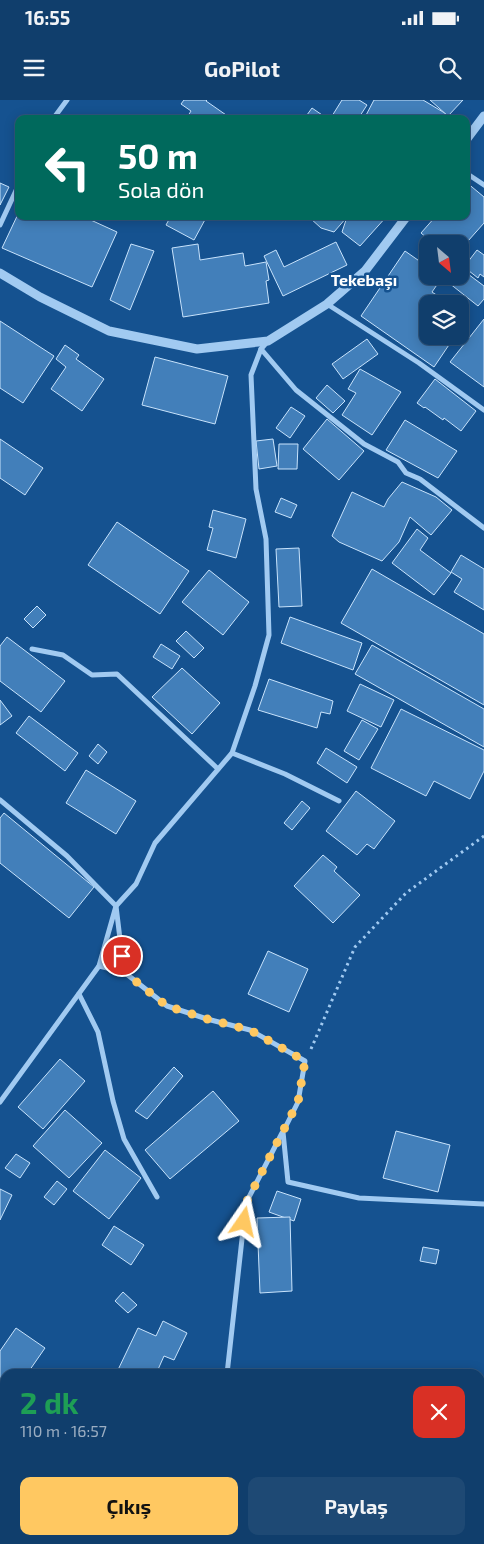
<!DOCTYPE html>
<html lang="tr">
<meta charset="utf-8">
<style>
:root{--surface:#103e6c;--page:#1e4974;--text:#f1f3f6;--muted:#9caec2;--line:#30577f;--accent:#ffc861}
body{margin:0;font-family:"Exo 2",sans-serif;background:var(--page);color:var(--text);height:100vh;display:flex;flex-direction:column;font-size:19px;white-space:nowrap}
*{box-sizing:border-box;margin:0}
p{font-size:16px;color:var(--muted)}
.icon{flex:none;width:28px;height:28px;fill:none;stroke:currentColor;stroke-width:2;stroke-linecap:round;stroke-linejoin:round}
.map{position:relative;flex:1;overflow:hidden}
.details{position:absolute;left:0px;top:1269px;width:485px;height:176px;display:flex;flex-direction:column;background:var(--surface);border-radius:15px 15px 0 0;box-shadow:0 2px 12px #0003,0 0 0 1px var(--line)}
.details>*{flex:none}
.top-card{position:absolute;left:15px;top:15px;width:455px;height:105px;border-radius:10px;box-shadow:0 2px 12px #0003,0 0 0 1px var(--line);background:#00695c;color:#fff;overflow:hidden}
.needle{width:32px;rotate:152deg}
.fabs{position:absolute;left:419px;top:135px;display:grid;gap:10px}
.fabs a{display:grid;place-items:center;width:50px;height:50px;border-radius:10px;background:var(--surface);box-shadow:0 2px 12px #0003,0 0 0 1px var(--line);font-size:25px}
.pin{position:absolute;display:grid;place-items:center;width:42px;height:42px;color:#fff;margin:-21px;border:2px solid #fff;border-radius:50%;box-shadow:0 1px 5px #0007}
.me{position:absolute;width:55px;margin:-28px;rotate:11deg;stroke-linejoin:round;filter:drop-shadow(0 0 4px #0008)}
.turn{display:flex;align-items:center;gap:18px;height:105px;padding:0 20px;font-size:22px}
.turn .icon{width:65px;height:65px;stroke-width:2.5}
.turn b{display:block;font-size:35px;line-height:42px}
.round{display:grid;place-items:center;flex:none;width:52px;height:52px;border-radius:10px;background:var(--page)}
.head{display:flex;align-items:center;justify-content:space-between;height:85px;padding:0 20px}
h1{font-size:30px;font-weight:700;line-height:38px;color:#1e9e55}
.cta{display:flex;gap:10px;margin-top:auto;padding:10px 20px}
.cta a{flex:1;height:58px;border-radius:10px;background:var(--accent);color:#111;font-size:20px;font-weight:700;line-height:58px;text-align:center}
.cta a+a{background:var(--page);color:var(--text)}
.status{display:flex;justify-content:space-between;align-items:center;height:35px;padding:0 25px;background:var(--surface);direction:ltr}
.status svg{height:14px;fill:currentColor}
header{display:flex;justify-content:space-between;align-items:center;height:65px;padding:0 20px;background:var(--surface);font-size:22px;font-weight:700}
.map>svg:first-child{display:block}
.building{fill:#427fba;stroke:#c8e3fc}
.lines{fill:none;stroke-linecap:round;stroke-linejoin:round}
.path{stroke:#a1caf1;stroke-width:3;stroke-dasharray:2.5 4;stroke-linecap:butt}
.minor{stroke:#a1caf1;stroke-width:5}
.tertiary{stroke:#a1caf1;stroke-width:9}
.route{stroke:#ffc861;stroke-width:9;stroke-dasharray:0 16.2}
.labels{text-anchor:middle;stroke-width:5;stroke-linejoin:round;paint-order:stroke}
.quarter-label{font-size:16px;font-weight:bold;fill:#fff;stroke:#155290}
</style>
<div class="status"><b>16:55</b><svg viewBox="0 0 49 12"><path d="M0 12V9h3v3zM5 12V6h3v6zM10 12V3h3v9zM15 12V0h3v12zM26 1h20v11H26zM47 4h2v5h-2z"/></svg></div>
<header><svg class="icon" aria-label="menu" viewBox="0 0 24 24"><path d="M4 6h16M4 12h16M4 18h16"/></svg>GoPilot<svg class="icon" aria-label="search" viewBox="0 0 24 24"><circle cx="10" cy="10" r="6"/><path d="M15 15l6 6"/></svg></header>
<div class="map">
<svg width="484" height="1444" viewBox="0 0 484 1444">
<rect width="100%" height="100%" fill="#155290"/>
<g class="building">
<path d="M184,0h23l-1,1 23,16 -1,2h-42l5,-8 -10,-7z"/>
<path d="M342,0h17l8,5 -9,14h-22l-4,-3z"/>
<path d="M374,0h49l25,15 -2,4h-82z"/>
<path d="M430,0h33l-15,16z"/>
<path d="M312,8l16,11h-24z"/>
<path d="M466,82l18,15v26l-24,27v-6h-26l-13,-11 15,-17h30z"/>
<path d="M0,83l9,4 -9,18z"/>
<path d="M19,112v4h20l6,3 2,-3h35l35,16 -25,55 -90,-39z"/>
<path d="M171,116h36l-13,24 -28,-15z"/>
<path d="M303,116h84l-27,30 -18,-14 5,-15 -13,15 -13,-4 -11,-10z"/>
<path d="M336,142l11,23 -64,31 -19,-40 12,-6 8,17z"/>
<path d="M131,144l23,7 -24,59 -20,-10z"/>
<path d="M198,144l2,16 43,-7 2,13 21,-4 3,18 -3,1 3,22 -86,14 -11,-69z"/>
<path d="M477,150l7,5v22l-4,-3 -2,4 -14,-11z"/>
<path d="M405,151l20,14 3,-4v15h15l-11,16 18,12h-22v32h27l-21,31 -73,-51z"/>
<path d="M460,168l24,18v13l-6,7 -29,-23 5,-7h6z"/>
<path d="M460,211l9,5 -9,13z"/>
<path d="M484,219v68l-34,-25z"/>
<path d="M0,221l54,35 -31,47 -23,-15z"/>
<path d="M367,239l11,15 -35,25 -11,-15z"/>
<path d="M65,245l14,10 -3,4 28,20 -22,32 -31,-22 15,-22 -10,-8z"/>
<path d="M155,257l73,19 -13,48 -73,-19z"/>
<path d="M360,269l41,23 -29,43 -30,-20 14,-22 -8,-4z"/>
<path d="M435,279l41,32 -15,20 -17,-13 -1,2 -18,-13 -1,1 -7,-5z"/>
<path d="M327,285l18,16 -12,12 -17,-15z"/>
<path d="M291,307l14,9 -15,22 -14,-10z"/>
<path d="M327,319l37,32 -25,29 -36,-31z"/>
<path d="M405,320l52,31 -19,27 -52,-28z"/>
<path d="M0,339l43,29 -18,27 -25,-17z"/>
<path d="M273,339l4,27 -18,3 -3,-28z"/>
<path d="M279,344h19l-1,25h-19z"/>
<path d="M402,382l34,15 16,13 -21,25 -21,-18 -11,25 -17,19 -43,-19 -7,-6 20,-44 32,15 4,-8z"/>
<path d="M281,398l16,7 -6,13 -16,-6z"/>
<path d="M213,410l33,9 -10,39 -29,-8 6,-22 -4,-1z"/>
<path d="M117,422l72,49 -29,43 -72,-49z"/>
<path d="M417,429l11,9 -8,12 31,23 -17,22 -42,-32z"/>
<path d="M299,448l3,58 -23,1 -3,-58z"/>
<path d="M461,455l23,14v41l-30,-18 8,-13 -11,-7z"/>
<path d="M372,469l112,65v71l-143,-82z"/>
<path d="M209,470l40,32 -26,33 -41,-33z"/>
<path d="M37,506l9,9 -13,13 -9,-9z"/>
<path d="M290,517l72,26 -9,27 -72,-27z"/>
<path d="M186,531l18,17 -10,10 -18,-17z"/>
<path d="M7,537l58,44 -24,31 -41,-31v-35z"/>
<path d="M161,544l19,12 -8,13 -19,-12z"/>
<path d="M372,545l112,64v38l-129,-73z"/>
<path d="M182,568l38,35 -28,31 -40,-37z"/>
<path d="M269,579l64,22 -3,13 -9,-2 -4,16 -59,-18z"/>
<path d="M360,584l34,16 -13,27 -34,-16z"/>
<path d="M0,600l12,16 -12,9z"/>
<path d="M401,609l83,41v21l-14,28 -36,-18 -8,15 -55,-28z"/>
<path d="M29,616l49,37 -13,18 -49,-38z"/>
<path d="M362,620l16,9 -19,31 -15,-9z"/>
<path d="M98,644l9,8 -9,12 -9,-8z"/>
<path d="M326,648l31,19 -10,16 -30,-20z"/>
<path d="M86,670l50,31 -20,33 -50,-31z"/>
<path d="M356,691l39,30 -21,28 -7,-5 -10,11 -31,-24z"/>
<path d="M302,701l8,7 -18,22 -8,-7z"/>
<path d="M4,713l90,74 -25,31 -69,-55v-45z"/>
<path d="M323,755l14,12 -3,4 26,24 -27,28 -39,-37z"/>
<path d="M268,851l40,18 -19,43 -41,-18z"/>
<path d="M60,959l25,22 -42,48 -25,-22z"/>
<path d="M174,967l9,9 -36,43 -12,-8z"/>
<path d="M213,991l26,30 -69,58 -25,-29z"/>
<path d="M65,1010l37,33 -33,35 -36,-32z"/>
<path d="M396,1031l54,14 -12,47 -55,-14z"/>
<path d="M105,1050l36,28 -32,41 -36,-28z"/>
<path d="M16,1054l14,9 -10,15 -15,-10z"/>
<path d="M57,1081l10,8 -13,16 -10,-8z"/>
<path d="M0,1089l12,6 -12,25z"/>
<path d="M277,1091l24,8 -7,22 -25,-9z"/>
<path d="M290,1117l2,74 -32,2 -3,-75z"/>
<path d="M114,1126l30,19 -13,20 -29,-20z"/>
<path d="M423,1147l16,3 -3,14 -16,-3z"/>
<path d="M123,1192l14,13 -9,8 -13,-12z"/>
<path d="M163,1221l24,12 -13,27 -10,-4 -8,18h-40l22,-46 18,8z"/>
<path d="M16,1228l29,20 -18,26h-22v25l-5,-4v-44z"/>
<path d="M0,1342l5,1v25l-5,-2z"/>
<path d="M0,1411l5,1v28h9l-2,4h-12z"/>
<path d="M98,1440h66l-2,4h-67z"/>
</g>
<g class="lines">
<path class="path" d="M311,949l44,-102 51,-54 78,-57"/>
<g class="minor">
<path d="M53,19l14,-19"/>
<path d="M466,73l18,12"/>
<path d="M0,125l19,-41"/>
<path d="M327,204l92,59 65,47"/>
<path d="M267,242l-6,7 -10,26 5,114 10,50 3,96 -14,51 -23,67 -77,90 -19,41 -20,22 8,66 43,34 40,13 43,11 55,31 -7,41 -15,30 5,50 71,16 125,6"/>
<path d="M261,249l35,41 68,54 34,18 8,11 14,6 64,49"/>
<path d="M32,549l31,6 29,20 25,-1 101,95"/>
<path d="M232,653l53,21 54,27"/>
<path d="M0,700l67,56 49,50 -17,60 -99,136"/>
<path d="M99,866l25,6"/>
<path d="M79,894l19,38 15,69 11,38 33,58"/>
<path d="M227,1274l19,-171 36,-70"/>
<path d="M215,1444l1,-4"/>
</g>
<g class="tertiary">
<path d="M466,40l18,-24"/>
<path d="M0,173l40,24 69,34 88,18 71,-8 59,-37 38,-33 42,-55"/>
</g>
</g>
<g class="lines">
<path class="route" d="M122,856l2,16 43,34 40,13 43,11 55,31 -7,41 -52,101 -2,19"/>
</g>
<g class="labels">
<g class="quarter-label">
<text x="364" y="186">Tekebaşı</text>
</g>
</g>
</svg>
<div class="fabs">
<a><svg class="needle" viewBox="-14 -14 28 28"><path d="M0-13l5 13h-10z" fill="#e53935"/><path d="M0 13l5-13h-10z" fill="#9caec2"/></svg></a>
<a><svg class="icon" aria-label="layers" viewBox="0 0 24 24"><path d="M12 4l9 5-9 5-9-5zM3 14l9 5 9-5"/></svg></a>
</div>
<div class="pin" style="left:122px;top:856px;background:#d93025"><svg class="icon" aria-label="arrive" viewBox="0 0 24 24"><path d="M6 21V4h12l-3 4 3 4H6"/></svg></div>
<svg class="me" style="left:244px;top:1122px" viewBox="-20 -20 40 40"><path d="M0-17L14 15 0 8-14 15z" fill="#ffc861" stroke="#fff" stroke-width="4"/></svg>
<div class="top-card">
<div class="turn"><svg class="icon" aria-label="left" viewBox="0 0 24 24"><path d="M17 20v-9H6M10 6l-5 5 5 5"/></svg><div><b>50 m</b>Sola dön</div></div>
</div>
<section class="details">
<div class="head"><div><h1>2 dk</h1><p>110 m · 16:57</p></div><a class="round" style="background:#d93025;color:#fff"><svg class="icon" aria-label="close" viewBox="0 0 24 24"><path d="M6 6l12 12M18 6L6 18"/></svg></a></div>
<div class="cta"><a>Çıkış</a><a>Paylaş</a></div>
</section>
</div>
